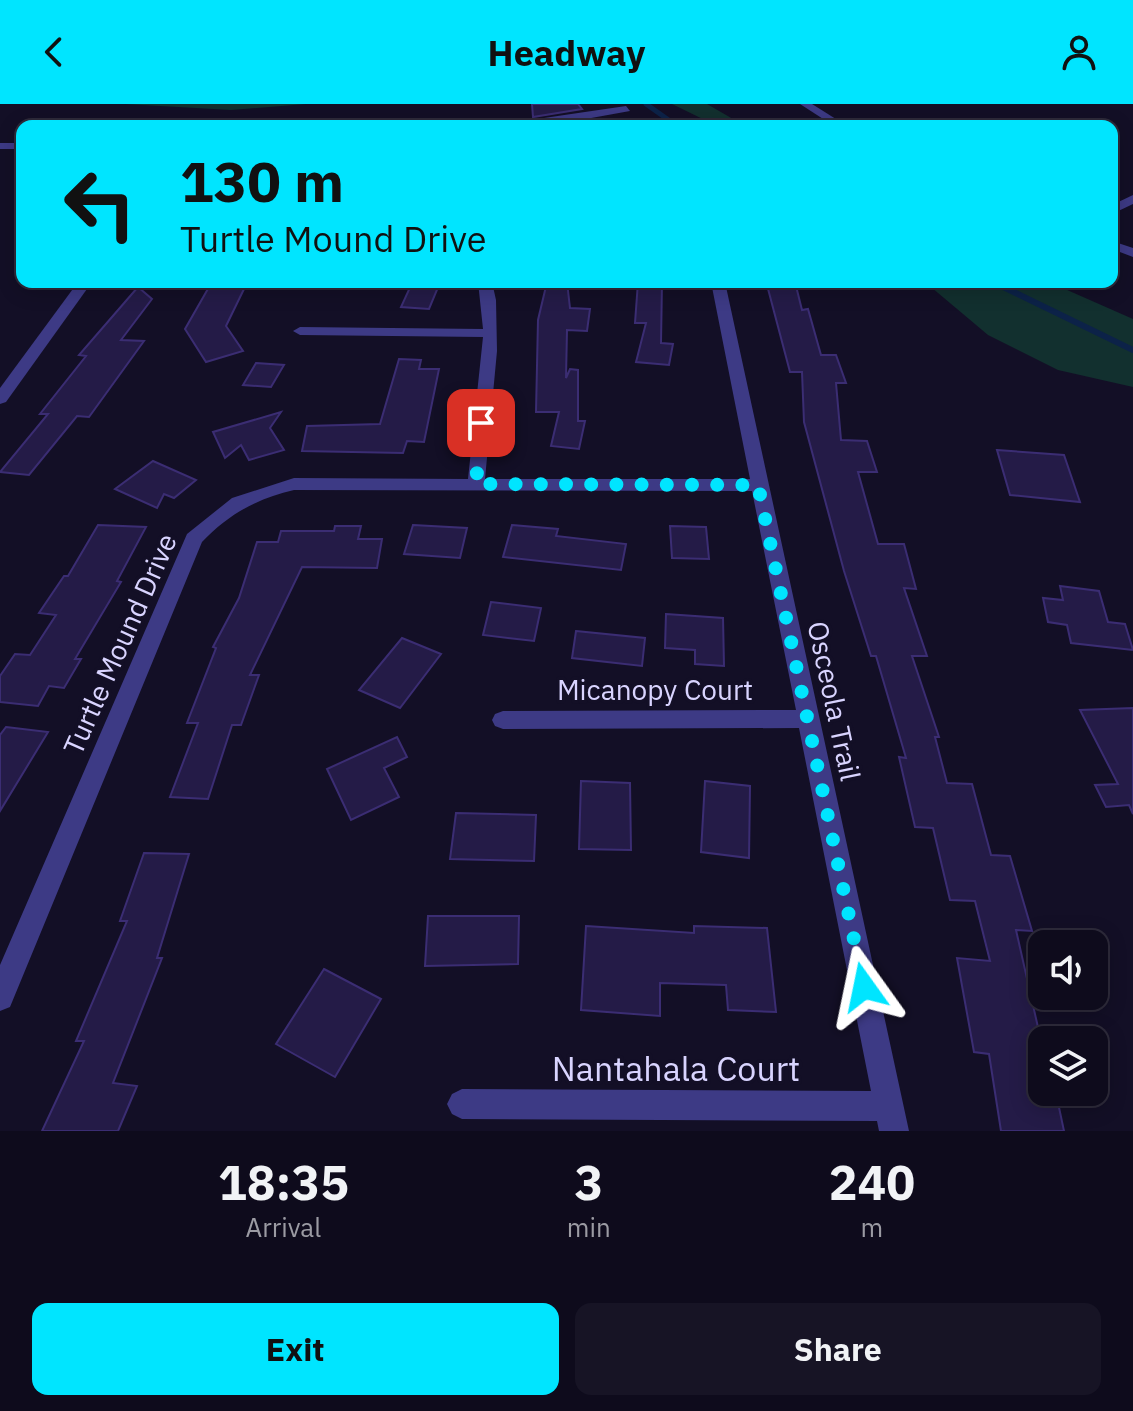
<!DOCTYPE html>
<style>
:root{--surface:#0e0b1c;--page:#171425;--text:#f1f3f6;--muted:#9b9ba3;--line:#2e2b3b;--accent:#00e5ff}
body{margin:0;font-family:"IBM Plex Sans",sans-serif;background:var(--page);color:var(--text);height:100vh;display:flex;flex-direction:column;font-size:30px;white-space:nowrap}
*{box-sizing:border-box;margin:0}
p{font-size:26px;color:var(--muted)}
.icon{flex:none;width:44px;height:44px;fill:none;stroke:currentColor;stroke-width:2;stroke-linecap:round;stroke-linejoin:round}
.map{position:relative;height:1027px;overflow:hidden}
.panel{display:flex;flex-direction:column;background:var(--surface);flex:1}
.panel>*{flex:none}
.top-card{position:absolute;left:16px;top:16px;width:1102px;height:168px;border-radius:16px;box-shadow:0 4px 20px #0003,0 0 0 2px var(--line);background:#00e5ff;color:#111;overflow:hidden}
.tools{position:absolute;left:1028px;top:826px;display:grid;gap:16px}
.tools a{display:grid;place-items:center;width:80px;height:80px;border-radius:16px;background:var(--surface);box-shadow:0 4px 20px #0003,0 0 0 2px var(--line);font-size:40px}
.pin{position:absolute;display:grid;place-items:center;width:68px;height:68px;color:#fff;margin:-34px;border-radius:16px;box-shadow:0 4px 12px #0006}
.me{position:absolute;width:88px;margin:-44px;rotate:348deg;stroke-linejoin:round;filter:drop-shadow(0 0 6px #0008)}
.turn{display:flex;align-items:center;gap:28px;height:168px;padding:0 32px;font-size:36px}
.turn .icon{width:104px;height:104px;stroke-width:2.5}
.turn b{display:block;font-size:56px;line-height:68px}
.eta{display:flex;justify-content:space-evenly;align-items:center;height:136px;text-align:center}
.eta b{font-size:48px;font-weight:800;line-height:56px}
.action{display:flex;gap:16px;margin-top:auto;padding:16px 32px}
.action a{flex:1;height:92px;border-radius:16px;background:var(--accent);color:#111;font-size:32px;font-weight:800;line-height:92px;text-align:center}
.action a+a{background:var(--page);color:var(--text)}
header{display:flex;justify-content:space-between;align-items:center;height:104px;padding:0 32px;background:var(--accent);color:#111;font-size:36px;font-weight:800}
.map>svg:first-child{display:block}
.green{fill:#12302f}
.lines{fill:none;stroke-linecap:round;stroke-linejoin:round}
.stream-far1{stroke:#0c2248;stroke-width:5}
.stream{stroke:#0c2248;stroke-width:6}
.building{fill:#241b47;stroke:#3b2d73;stroke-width:2}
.minor{fill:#3d3a85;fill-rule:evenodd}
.route{stroke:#00e5ff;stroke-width:14;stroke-dasharray:0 25.2}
.labels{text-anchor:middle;stroke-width:7;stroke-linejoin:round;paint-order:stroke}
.street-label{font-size:28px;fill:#d9d4ff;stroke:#130f26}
.near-street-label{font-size:34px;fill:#d9d4ff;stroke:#130f26}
</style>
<header><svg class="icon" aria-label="back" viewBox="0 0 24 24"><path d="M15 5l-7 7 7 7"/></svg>Headway<svg class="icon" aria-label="person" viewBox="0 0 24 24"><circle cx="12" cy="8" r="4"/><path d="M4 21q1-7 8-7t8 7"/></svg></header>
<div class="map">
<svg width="1133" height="1027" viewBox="0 0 1133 1027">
<rect width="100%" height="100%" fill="#130f26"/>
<g class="green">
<path d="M125,0h181l-75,6z"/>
<path d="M672,0h35l38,22h-28z"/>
<path d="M925,178h124l84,37v68l-75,-17 -70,-35z"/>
</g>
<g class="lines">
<path class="stream-far1" d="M646,0l31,22"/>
<path class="stream" d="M993,178l140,68"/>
</g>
<g class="building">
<path d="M532,0h46l4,5 -49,8z"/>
<path d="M547,178h20l3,26 20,1 -3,22 -20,-1 -1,48 4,-9 8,1v51h7l-6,28 -28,-3 8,-34h-23l2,-92z"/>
<path d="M638,178h24l-1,61 12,1 -4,21 -33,-3 10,-39h-11z"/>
<path d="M412,179l27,2 -10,24 -28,-2z"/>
<path d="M767,181l29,1 6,24 6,-1 13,46h15l10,28h-10l5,57 26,1 10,31h-19l20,72h26l12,45 -12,-1 23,68h-15l27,81h-4l12,46 25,1 19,71 19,1 22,75 -16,-1 26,115v51l15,2 7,33h-63l-12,-77 -15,-2 -17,-94 33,3 -15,-60 -25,-1 -17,-72 -18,-1 -16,-70 7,1 -30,-102h-5l-27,-85 -40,-149 -2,-50h-12z"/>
<path d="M138,183l14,12 -31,41 23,1 -55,76 -12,-1 -48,59 -29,-3 48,-58h-8l46,-58 -7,-1z"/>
<path d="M209,183h36l-19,39 17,25 -37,11 -21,-33z"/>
<path d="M399,255l22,1 -2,9h20l-15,73 -17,-1 -4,12 -101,-2 5,-25 73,-2z"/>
<path d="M256,259l28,2 -13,22 -28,-2z"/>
<path d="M281,308l-11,16 14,22 -35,10 -8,-15 -16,13 -12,-26z"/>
<path d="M997,346l67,5 16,47 -70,-7z"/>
<path d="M153,357l43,19 -22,18 -10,-4 -7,14 -42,-19z"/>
<path d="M98,421l48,2 -29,54 4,1 -46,77h6l-17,29 -15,-2 -11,20 -38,-4v-26l15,-22 15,1 26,-40 -17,-2 25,-37h4z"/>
<path d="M413,421l54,3 -7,30 -56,-4z"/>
<path d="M512,421l46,4 -2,7 70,8 -5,26 -118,-13z"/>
<path d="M335,422h26l-3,13h24l-5,29 -75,-1 -52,108h9l-18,50h-9l-24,74 -38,-2 28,-74h-11l29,-75 -3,-1 26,-49 18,-56h21l3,-11h53z"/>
<path d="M670,422l36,1 3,32 -37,-1z"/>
<path d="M1060,482l39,5 9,31 17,2 8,26 -62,-7 -4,-18 -19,-3 -5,-24 20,2z"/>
<path d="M491,498l50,6 -7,33 -51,-6z"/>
<path d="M666,510l57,4 1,48 -29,-2v-14l-30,-2z"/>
<path d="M576,527l69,7 -3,28 -70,-8z"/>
<path d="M402,534l39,16 -41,54 -41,-18z"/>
<path d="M1133,604v106l-4,-9 -23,2 -11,-22 23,-1 -38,-74z"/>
<path d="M6,623l42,5 -48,79v-76z"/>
<path d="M397,633l10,20 -23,11 15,29 -48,23 -24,-51z"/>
<path d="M581,677l49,2 1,67 -52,-1z"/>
<path d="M705,677l45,5 -1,72 -48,-6z"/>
<path d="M456,709l80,2 -2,46 -84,-2z"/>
<path d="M144,749l45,1 -32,104h5l-49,125 24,3 -19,45h-76l42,-90h-8l51,-120h-7z"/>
<path d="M428,812h91l-1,48 -93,2z"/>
<path d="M586,822l108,7v-7l73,2 9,84 -48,-2 -2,-25 -66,-2v33l-79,-6z"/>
<path d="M324,865l57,30 -46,78 -59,-33z"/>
</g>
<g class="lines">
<g class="minor">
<path d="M800,0h12l35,22h-13z"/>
<path d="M626,2l4,5 -83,15h-58z"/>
<rect x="0" y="39" width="22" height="6"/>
<path d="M1133,91v9l-21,10v-9z"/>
<path d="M1112,137l21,7v9l-21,-8z"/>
<path d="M78,178h14l-86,120 -6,2v-16z"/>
<path d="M478,178h14l4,18 1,51 -12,128h265l-39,-197h14l184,849h-30l-2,-10 -415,-2 -10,-5 -5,-10 5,-10 10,-5 409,2 -72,-363 -296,1 -8,-3 -3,-6 3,-6 8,-3 293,-1 -44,-219 -458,-1c-38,9 -65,24 -92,52l-192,465 -10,4v-46l187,-431 45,-36 62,-20 174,1 15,-142 -183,-2 -7,-4 7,-4 183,2z"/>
</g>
</g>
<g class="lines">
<path class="route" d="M481,319l-5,61 282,1 106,502"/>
</g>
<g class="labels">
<g class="street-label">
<text transform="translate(120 540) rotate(-66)" y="10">Turtle Mound Drive</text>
<text x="655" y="596">Micanopy Court</text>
<text transform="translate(834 597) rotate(78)" y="10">Osceola Trail</text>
</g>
<g class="near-street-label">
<text x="676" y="977">Nantahala Court</text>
</g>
</g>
</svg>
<div class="tools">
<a><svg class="icon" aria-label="sound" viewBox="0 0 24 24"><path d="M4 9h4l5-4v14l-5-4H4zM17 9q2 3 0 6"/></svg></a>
<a><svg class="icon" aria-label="layers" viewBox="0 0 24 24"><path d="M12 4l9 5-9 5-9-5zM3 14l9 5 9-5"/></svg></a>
</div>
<div class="pin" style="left:481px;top:319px;background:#d93025"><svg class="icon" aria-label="arrive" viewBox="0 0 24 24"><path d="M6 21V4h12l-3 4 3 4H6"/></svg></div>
<svg class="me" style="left:864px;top:883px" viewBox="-20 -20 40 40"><path d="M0-17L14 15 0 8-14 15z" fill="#00e5ff" stroke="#fff" stroke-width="4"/></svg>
<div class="top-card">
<div class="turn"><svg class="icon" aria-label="left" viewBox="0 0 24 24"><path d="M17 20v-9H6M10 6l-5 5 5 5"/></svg><div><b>130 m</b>Turtle Mound Drive</div></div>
</div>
</div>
<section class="panel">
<div class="eta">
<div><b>18:35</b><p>Arrival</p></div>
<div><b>3</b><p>min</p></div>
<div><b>240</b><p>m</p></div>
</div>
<div class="action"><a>Exit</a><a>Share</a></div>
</section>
